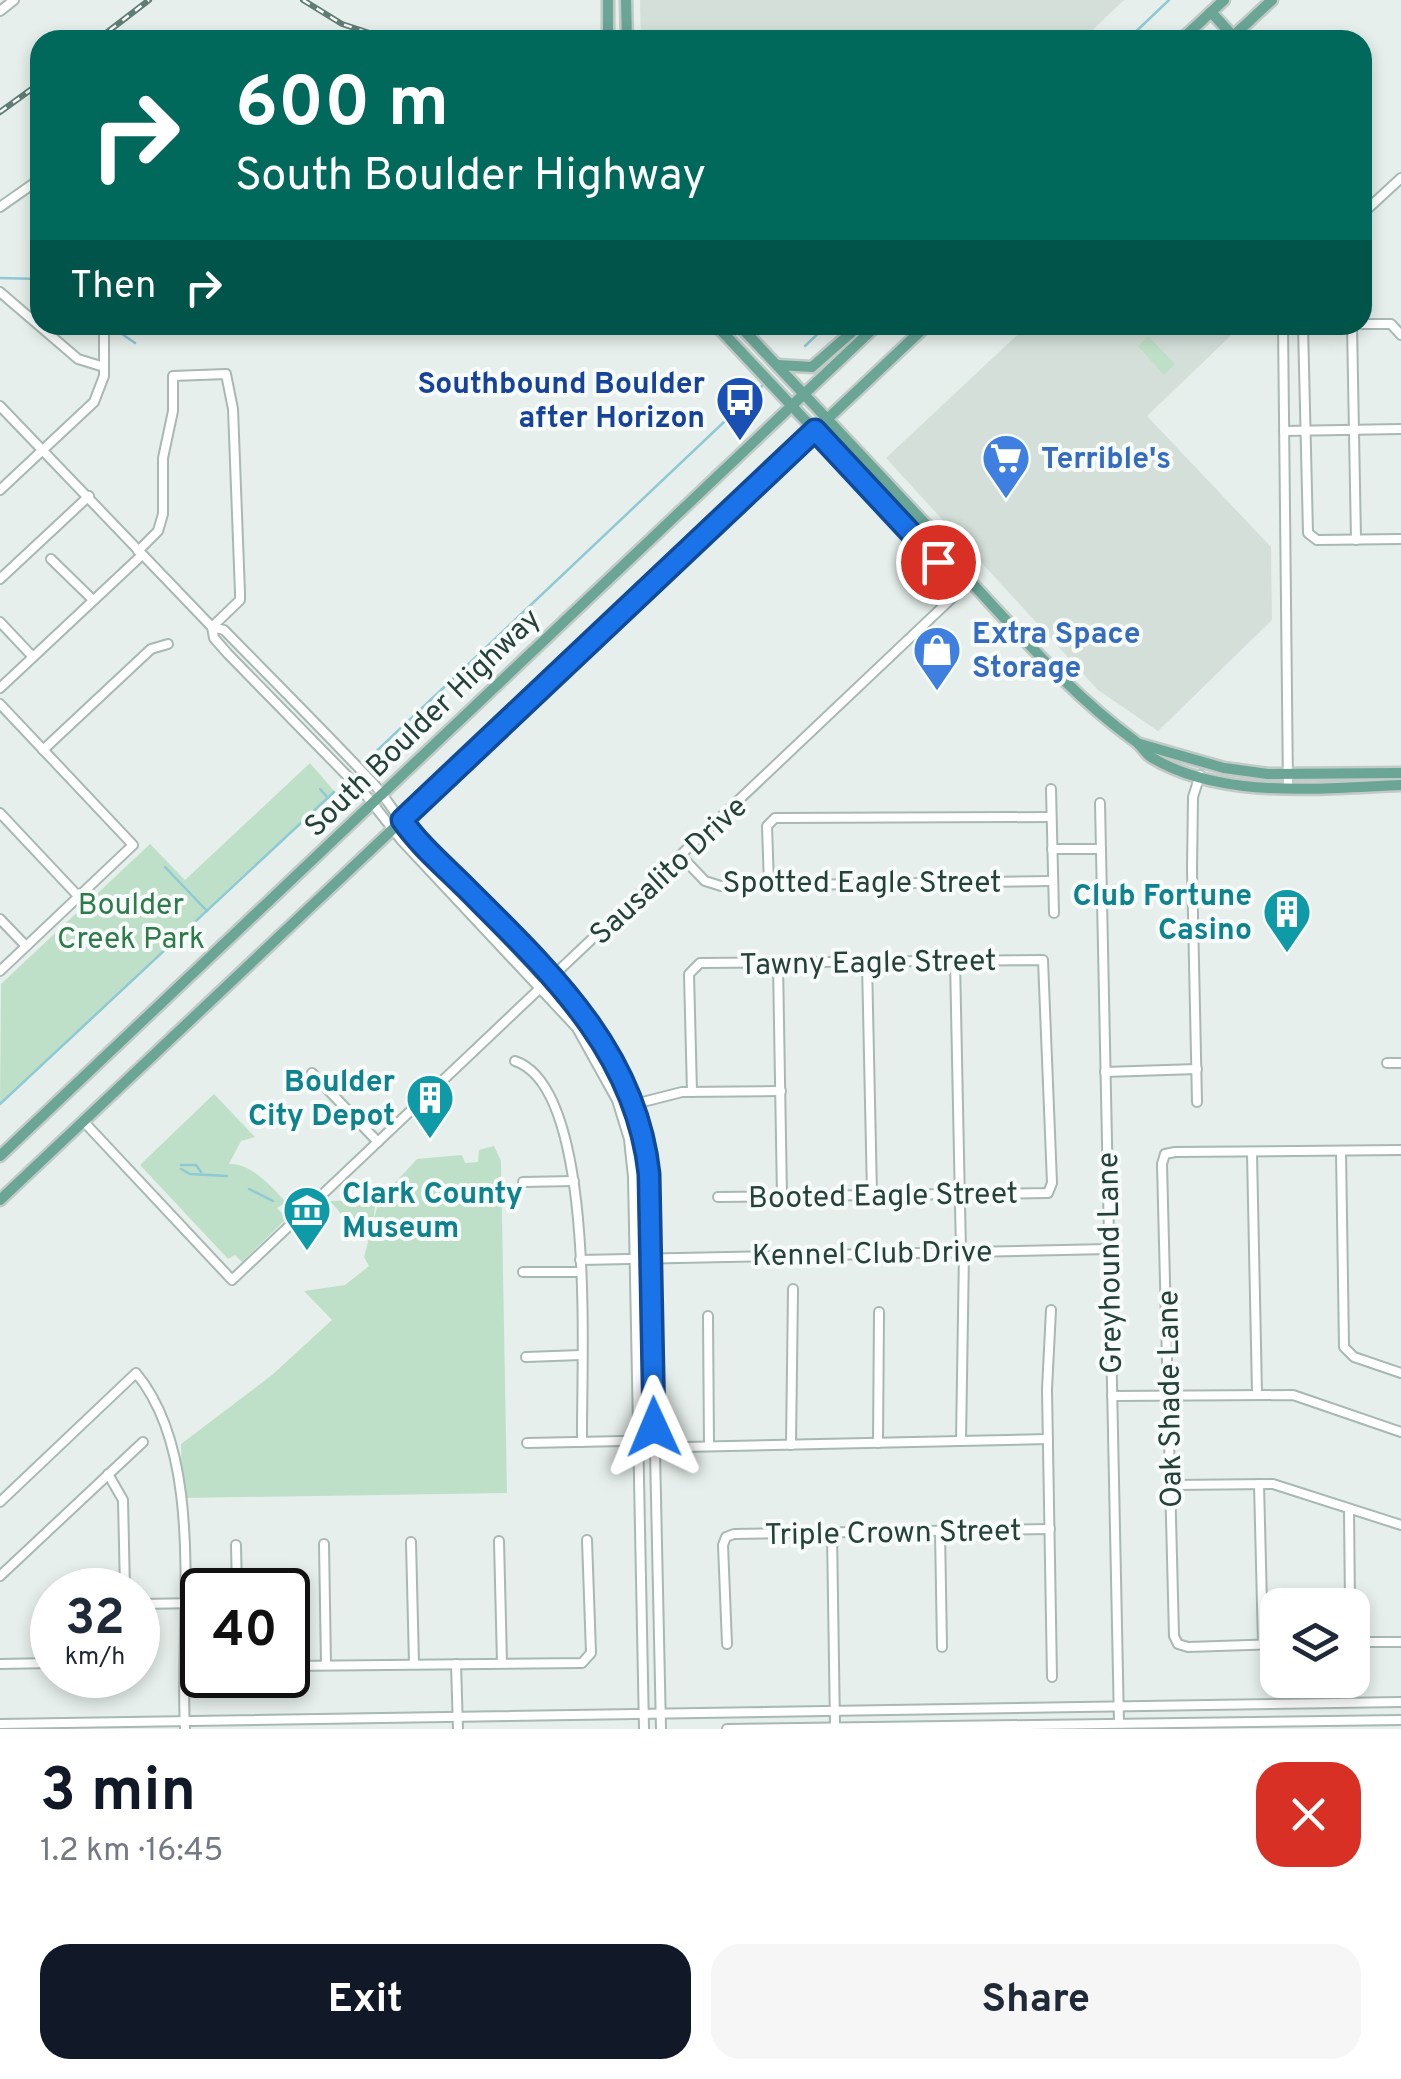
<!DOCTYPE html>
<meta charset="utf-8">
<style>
:root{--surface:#fff;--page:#f6f6f7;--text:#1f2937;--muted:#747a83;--accent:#111827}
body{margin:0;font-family:Overpass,sans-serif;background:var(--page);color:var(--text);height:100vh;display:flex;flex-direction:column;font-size:38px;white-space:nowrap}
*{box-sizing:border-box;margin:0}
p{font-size:32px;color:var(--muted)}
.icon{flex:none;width:55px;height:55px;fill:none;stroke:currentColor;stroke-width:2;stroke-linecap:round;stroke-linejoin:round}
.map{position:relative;height:1729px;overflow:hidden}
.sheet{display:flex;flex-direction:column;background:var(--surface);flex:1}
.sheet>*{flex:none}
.top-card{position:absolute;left:30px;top:30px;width:1342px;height:305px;border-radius:30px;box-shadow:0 5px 15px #0003;background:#00695c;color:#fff;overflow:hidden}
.tools{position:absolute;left:1260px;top:1588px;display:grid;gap:20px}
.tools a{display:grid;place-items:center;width:110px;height:110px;border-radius:20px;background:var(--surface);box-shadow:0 5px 15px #0003;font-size:50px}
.speed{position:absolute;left:30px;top:1568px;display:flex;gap:20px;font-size:50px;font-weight:700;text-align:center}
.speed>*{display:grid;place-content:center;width:130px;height:130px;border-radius:50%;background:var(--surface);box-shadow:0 5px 15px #0003;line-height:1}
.speed small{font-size:25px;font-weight:400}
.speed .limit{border:5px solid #111;border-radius:15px;background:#fff;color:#111}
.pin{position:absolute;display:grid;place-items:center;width:85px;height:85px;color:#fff;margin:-42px;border:5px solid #fff;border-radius:50%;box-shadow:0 2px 10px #0007}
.me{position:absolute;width:110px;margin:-55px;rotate:359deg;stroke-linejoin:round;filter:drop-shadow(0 0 8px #0008)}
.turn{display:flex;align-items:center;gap:35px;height:210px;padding:0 40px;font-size:45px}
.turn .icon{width:130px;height:130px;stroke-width:2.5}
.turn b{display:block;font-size:70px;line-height:85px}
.then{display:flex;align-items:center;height:95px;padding:0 40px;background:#0003;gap:20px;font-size:38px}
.round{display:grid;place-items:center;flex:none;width:105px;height:105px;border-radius:30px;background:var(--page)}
.overview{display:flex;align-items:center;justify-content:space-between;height:170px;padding:0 40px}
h1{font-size:60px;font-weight:700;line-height:75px;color:var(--accent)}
.action{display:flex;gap:20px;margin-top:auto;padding:20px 40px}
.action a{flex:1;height:115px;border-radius:30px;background:var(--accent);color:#fff;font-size:40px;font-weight:700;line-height:115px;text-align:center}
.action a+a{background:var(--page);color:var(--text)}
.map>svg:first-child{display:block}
.built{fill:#d4dfda}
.green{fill:#bfe0c8}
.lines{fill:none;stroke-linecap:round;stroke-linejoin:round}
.stream{stroke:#8ec9d4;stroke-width:2.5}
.minor-casing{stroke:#a8b8b2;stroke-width:12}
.major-casing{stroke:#c2cac8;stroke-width:15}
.minor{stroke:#fff;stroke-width:8}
.major{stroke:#6aa596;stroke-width:10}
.rail-casing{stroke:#5f7d75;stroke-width:6}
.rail{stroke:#f7fbf9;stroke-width:2.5;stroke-dasharray:8;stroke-linecap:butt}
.route-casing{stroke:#114b97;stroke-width:25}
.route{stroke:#1a73e8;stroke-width:18}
.labels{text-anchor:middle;stroke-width:8;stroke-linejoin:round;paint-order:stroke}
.transit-label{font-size:30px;font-weight:bold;fill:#164399;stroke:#f7fbf9;text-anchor:end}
.shop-label{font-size:30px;font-weight:bold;fill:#366cbe;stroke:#f7fbf9;text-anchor:start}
.street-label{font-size:30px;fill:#24423a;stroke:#f7fbf9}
.culture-label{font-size:30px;font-weight:bold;fill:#0d838f;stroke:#f7fbf9;text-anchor:end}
.park-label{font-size:30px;fill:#2d7a4b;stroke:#f7fbf9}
</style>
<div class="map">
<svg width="1401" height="1729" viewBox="0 0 1401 1729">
<rect width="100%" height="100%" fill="#e6efeb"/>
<g class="built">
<path d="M640,0h484l-42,40h-441z"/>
<path d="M1028,325h214l-95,91 124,131 1,73 -114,111 -60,-41 -212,-232z"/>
</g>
<g class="green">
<path d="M1148,336l27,28 -11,11 -26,-29z"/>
<path d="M310,763l25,29 -335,313 1,-121 149,-140 35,36z"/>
<path d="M214,1094l41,43 -14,4 -12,23c23,-1 41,22 57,38l-9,6 10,10 -45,44 -7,-7 -7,4 -88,-94z"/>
<path d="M494,1146l7,15 6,332 -325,5 -1,-54 91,-69 60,-55 -28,-29 41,-6 24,-19 -5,-9 5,-19h-7l-32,-37 40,-1 5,6 -2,16 5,-18 20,-4 -6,-14 25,-27 45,-4 3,8 13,-1 1,-12z"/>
<path d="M96,1570l13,7 3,13h-33l3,-14z"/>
</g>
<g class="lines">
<g class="stream">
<path d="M1127,40l42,-40"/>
<path d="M0,278l40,1"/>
<path d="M109,325l26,18"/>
<path d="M805,346l22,-21"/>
<path d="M365,762l397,-376"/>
<path d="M320,789l8,9"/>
<path d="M165,867l42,44"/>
<path d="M0,1104l334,-312"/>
<path d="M181,1165h15l5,7"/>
<path d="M181,1169l9,5 37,2"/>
<path d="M249,1189l24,12"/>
</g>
<g class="minor-casing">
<g id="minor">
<path d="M0,11l14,-11"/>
<path d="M0,207l40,-28"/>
<path d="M1362,214l39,-36"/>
<path d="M0,292l78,67 26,8"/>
<path d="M1362,324h29l10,11"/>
<path d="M1283,325l5,462"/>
<path d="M1303,325l5,208 9,7 84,-1"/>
<path d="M1352,325l4,215"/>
<path d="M0,406l212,221 2,11 14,16 137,140 37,47 175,187 40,72 12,39 4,38 11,552"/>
<path d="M1284,431l117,-2"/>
<path d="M0,490l94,-88 10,-26v-51"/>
<path d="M138,551l20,-20 5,-17v-56l10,-47v-35l53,-2 7,35 7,184v7l-28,27"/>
<path d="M51,559l42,41"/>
<path d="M0,579l89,-83"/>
<path d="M0,622l33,35"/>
<path d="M212,627l12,3c50,51 100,101 149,153 15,17 26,38 42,54 95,99 220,191 234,337l12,555"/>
<path d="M0,688l142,-133"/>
<path d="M0,704l133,141 -133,126"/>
<path d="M43,750l108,-101 17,-5"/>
<path d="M1051,789l3,124"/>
<path d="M1100,803l19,920"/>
<path d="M0,813l79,84"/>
<path d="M1052,849h49"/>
<path d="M682,857l23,24 16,5 332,-5"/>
<path d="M769,885l-2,-59 8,-8 276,-1"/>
<path d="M0,919l26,27"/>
<path d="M955,961l6,291"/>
<path d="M867,963l5,231"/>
<path d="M778,964l4,232"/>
<path d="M515,1061c83,28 66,306 67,381"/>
<path d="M1387,1063h14"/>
<path d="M1105,1072l92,-3"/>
<path d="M312,1073l66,69"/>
<path d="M692,1092l-3,-118 11,-11 343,-3 9,223 -4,10 -330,4"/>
<path d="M1197,1102l-5,-233 1,-72 7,-22"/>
<path d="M635,1104l47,-12 99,-1"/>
<path d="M84,1122l148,158 738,-699"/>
<path d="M1341,1151l3,196 10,10 47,16"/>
<path d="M1252,1153l5,240"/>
<path d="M523,1182l51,-1"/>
<path d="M580,1260l529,-11"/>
<path d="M523,1272h57"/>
<path d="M1051,1310l-4,79 5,288"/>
<path d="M708,1316l1,130"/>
<path d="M526,1357l55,-2"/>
<path d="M1112,1396l181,-1 108,37"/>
<path d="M961,1441l3,-189"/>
<path d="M527,1443l97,-2"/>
<path d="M878,1443l1,-131"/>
<path d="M791,1445l2,-156"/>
<path d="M639,1448l409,-9"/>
<path d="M108,1474l15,26 2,90"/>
<path d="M1259,1484l4,160"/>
<path d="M1171,1485l102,-1 128,41"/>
<path d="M0,1502l136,-129c71,85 43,249 49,356"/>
<path d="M1349,1510l1,95"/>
<path d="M940,1531l2,116"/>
<path d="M832,1533l3,194"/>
<path d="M499,1541l3,122"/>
<path d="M411,1542l3,122"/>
<path d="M324,1544l2,121"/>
<path d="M236,1545l1,45"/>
<path d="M0,1576l143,-134"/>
<path d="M138,1604l64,-1"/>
<path d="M1352,1642h49"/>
<path d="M727,1644l-4,-99 3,-8 8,-3 316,-5"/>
<path d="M1278,1644l-90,3 -10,-3 -4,-8 -12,-472 3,-10 10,-2 226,-2"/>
<path d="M0,1664l52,-1"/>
<path d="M456,1664l2,65"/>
<path d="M288,1666l294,-3 9,-10 -4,-113"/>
<path d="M0,1724l1401,-22"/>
<path d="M727,1729l674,-9"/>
</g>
</g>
<g class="major-casing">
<g id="major">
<path d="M608,0v40"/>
<path d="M626,0l1,40"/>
<path d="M1211,12l22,24"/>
<path d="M1181,40l43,-40"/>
<path d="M1229,40l43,-40"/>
<path d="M716,325l238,254 16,2"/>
<path d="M739,325l227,242 4,14c53,57 103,115 165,160 7,5 10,12 16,16 70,43 172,31 250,28"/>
<path d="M778,365l34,2 48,-42"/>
<path d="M1140,744l84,24 44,6 133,-1"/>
<path d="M0,1156l877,-831"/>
<path d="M0,1200l927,-875"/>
</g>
</g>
<use href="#minor" class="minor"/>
<use href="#major" class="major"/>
<g class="rail-casing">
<g id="rail">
<path d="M303,0l39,24 49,16"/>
<path d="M97,40l52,-40"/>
<path d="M0,112l40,-29"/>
</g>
</g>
<use href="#rail" class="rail"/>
</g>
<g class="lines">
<g class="route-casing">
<path id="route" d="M654,1427l-5,-253c-13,-123 -100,-203 -183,-286 -22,-22 -46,-42 -64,-68l413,-390 123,132"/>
</g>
<use href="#route" class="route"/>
</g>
<defs>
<g id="bus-pin" transform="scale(2.5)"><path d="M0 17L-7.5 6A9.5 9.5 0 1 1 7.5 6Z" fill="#1a4fb4" stroke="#f7fbf9"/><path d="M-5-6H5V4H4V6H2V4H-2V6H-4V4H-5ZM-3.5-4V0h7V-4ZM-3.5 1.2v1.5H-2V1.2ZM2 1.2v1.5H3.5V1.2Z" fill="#fff"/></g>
<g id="supermarket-pin" transform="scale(2.5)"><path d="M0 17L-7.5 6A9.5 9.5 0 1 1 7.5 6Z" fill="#3f7fe0" stroke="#f7fbf9"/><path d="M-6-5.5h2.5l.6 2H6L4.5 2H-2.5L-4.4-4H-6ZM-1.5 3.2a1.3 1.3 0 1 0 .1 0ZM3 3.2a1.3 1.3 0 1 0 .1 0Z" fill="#fff"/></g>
<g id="shop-pin" transform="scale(2.5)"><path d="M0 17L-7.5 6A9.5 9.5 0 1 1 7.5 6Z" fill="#3f7fe0" stroke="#f7fbf9"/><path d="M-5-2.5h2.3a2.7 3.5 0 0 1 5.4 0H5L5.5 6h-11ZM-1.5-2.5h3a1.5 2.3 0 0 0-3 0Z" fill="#fff"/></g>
<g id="building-pin" transform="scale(2.5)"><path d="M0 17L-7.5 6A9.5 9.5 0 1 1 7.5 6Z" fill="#0f9aa8" stroke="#f7fbf9"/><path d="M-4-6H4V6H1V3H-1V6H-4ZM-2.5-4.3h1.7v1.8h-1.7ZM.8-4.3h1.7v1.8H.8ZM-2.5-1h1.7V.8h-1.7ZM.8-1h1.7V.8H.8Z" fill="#fff"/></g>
<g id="museum-pin" transform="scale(2.5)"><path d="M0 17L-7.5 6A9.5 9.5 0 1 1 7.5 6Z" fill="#0f9aa8" stroke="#f7fbf9"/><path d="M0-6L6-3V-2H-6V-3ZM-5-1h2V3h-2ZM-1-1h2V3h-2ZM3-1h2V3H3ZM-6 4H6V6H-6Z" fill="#fff"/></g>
</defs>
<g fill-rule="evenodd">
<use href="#bus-pin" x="740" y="400"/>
<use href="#supermarket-pin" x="1006" y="458"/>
<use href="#shop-pin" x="937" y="650"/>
<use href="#building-pin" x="1287" y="912"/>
<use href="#building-pin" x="430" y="1098"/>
<use href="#museum-pin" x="307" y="1210"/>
</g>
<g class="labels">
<g class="transit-label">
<text x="705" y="393">Southbound Boulder<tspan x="705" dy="34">after Horizon</tspan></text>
</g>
<g class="shop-label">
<text x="1041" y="468">Terrible's</text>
<text x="972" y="643">Extra Space<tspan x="972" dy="34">Storage</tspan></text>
</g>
<g class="street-label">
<text transform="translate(422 722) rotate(-44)" y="10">South Boulder Highway</text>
<text transform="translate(668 870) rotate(-43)" y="10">Sausalito Drive</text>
<text x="862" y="892">Spotted Eagle Street</text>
<text transform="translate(868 962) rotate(-1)" y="10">Tawny Eagle Street</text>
<text transform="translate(883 1195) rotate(-1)" y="10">Booted Eagle Street</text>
<text transform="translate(872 1253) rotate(-1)" y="10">Kennel Club Drive</text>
<text transform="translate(1109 1263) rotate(-91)" y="10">Greyhound Lane</text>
<text transform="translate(1169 1399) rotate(-91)" y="10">Oak Shade Lane</text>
<text transform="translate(893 1532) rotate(-1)" y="10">Triple Crown Street</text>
</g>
<g class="culture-label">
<text x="1252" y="905">Club Fortune<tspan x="1252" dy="34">Casino</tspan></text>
<text x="395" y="1091">Boulder<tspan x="395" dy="34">City Depot</tspan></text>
<text x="342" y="1203" text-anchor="start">Clark County<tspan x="342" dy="34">Museum</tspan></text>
</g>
<g class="park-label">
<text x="131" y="914">Boulder<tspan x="131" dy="34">Creek Park</tspan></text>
</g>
</g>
</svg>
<div class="tools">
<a><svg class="icon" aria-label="layers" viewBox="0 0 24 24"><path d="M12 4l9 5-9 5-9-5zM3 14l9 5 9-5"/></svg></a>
</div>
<div class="speed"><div>32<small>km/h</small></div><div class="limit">40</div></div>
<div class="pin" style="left:938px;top:562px;background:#d93025"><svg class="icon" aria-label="arrive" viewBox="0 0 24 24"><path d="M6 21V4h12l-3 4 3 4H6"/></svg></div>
<svg class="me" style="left:654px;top:1427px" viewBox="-20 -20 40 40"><path d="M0-17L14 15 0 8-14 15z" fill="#1a73e8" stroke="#fff" stroke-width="4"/></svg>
<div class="top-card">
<div class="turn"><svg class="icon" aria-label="right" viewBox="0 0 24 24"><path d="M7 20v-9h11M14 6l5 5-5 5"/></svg><div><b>600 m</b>South Boulder Highway</div></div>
<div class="then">Then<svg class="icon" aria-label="right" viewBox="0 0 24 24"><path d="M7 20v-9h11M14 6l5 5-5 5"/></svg></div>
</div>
</div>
<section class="sheet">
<div class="overview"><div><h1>3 min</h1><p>1.2 km · 16:45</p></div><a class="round" style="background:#d93025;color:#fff"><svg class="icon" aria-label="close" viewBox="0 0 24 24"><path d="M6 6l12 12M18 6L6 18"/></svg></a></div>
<div class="action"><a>Exit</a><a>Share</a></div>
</section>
